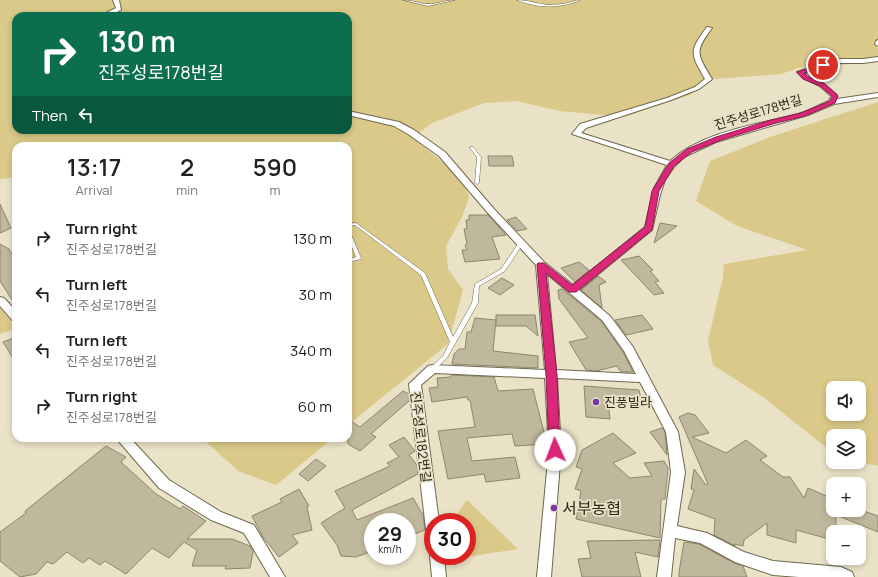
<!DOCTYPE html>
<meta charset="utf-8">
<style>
:root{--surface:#fff;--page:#f6f6f6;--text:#202124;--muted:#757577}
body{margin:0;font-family:Manrope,"Noto Sans KR",sans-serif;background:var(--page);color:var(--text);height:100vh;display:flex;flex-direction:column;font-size:15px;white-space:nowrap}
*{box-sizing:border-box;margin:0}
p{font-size:13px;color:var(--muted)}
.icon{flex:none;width:22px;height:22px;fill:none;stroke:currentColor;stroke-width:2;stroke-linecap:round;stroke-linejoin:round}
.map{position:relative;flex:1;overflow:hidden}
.panel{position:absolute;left:12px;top:142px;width:340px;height:300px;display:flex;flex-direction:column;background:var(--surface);border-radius:12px;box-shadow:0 2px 6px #0003}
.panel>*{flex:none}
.hud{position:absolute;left:12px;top:12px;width:340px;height:122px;border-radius:12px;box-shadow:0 2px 6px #0003;background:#0b6e4f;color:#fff;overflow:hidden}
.buttons{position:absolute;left:826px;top:381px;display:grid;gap:8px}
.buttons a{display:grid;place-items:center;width:40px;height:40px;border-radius:8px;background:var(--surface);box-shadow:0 2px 6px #0003;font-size:20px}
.speed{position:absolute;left:364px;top:513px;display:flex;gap:8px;font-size:20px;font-weight:700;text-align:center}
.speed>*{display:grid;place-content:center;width:52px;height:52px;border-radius:50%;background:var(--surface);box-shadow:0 2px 6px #0003;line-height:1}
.speed small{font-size:10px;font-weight:400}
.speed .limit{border:6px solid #d22;background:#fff;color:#111}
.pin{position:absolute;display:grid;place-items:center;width:34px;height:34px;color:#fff;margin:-17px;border:2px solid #fff;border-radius:50%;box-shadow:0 1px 4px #0007}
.me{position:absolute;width:44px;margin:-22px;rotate:358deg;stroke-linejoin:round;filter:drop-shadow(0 0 3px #0008)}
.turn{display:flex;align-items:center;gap:14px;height:84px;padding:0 20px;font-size:18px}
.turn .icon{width:52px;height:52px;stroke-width:2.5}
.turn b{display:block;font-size:28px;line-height:34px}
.then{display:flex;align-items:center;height:38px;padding:0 20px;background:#0003;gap:8px;font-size:15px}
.eta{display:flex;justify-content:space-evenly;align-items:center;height:68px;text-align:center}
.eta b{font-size:24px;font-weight:600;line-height:28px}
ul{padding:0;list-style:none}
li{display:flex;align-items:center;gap:12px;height:56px;padding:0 20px}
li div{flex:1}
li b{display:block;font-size:15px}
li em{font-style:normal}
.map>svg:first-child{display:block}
.green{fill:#dac988;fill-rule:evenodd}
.building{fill:#c0b89d;stroke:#8d866c}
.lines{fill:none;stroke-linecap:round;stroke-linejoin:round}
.lane-casing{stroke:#6e684f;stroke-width:1}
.street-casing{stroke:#6e684f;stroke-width:2}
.lane{fill:#fff;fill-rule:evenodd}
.street{fill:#fff;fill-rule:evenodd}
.route{fill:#db2777;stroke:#8e194d}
.poi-dot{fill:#7638ad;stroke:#e9e2c6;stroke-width:1.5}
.labels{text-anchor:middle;stroke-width:3.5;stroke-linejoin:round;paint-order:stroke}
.street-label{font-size:13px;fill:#29261c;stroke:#e9e2c6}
.poi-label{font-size:13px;fill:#29261c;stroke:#e9e2c6;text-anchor:start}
.near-poi-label{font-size:16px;fill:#29261c;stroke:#e9e2c6;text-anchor:start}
</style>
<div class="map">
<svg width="878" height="577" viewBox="0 0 878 577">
<rect width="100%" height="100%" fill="#e9e2c6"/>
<g class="green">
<path d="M0,0h878v62l-80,6 -17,6 -68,5 -23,16 -66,22 -64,-6 -44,-10 -32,2 -52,20 -19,15 33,27 18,18 5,14 -7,20 -16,29 2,23 15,21 -15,54 -100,81v-279h-332v31l-16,2zM16,16h332v114h-332z"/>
<path d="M878,102v364l-19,-4v-26h-26v17l-70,-56 -50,-32 -5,-24 15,-64 1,-13 83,-14 -70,-24 -41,-25 14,-40 60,-24zM833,388h26v26h-26z"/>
<path d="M0,307l16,22 -16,5z"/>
<path d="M202,438h131l-57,47 -38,-14z"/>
<path d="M467,500l51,49 -65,10v-3h14v-34h-16z"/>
</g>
<g class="building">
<path d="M488,156h24l2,10h-25z"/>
<path d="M0,204l11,24 -11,5z"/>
<path d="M469,215h19l18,20 -14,2 8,22 -35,3 -3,-12h5l-2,-5 2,-1 -3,-15h3l-1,-9h3z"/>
<path d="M516,217l11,12 -10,2 -10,-11z"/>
<path d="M660,223l17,3 -23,17z"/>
<path d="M0,244l9,5 7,11v46l-16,-25z"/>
<path d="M639,256l14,14 -3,1 9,10 -4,1 9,11 -10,2 -33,-35z"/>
<path d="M579,262l10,8 -14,12 -14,-14z"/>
<path d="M598,276l8,6 -7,3 3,23 -21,-18z"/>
<path d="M502,278l12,7 -14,10 -12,-7z"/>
<path d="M562,289l39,32 22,31 10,20h-12l-4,-6 -21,5 -10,-1 -17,-28 19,-4 -29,-39 -1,-9z"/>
<path d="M496,315h39l3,21 -12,-10h-30z"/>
<path d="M642,315l11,14 -27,6 -11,-15z"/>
<path d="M475,318l21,2 -3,31 45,5v12l-86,-4 2,-10 5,-5h6l2,-17h4z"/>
<path d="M16,337v26l-13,-21z"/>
<path d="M451,375l43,2 4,14 35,-2 14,55 -32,2 -3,-12 -45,4 5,23 43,-4 5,21 -34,4 -2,-8 -36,5 -10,-48 37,-4 -5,-27h-2l-1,-3 -35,5 -3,-14 9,-1 -1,-9 14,-1z"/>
<path d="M584,386l55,4 3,13 -34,-2 2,18 -24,-2z"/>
<path d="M403,391l6,3v7l-38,33 5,3 -16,14 -12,-7v-25l12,8z"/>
<path d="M688,413l7,2 14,18 -17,4 34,16 20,-13 21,16 -7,4 23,17h7l14,21 4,-10 23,10 -3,12h33l17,6v16l-42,-17v17h-3v8l-37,-10v13l-29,-8v-12l-23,17 -1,6 -9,-2 1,2 -21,-11 1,-16 -27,-10 6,-19 -3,-1 3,-20 12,16 2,-1 -29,-67z"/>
<path d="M662,428l3,4 2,23 -17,-23z"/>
<path d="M613,433l23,20 -23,10 17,15 22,-2 -8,-13 20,-2 4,7 -3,31h-3l-1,2 -1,37 -84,-19 5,-28 -6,-2 7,-20 -6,-2 6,-17z"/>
<path d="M404,437l11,14 -6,4 8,10 1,9 -66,36 5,10 56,-22 10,17 2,15 -18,7v-15h-34v29l-17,6 -15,-1 -4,-11 -16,-22 24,-15 -10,-17 55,-25 -3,-3 12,-6 -10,-12z"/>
<path d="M106,446l20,11 -5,5 35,32 24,15 3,-3 23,15 -19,18h45l18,7 3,6 -3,16 -25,1 1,-3h-34l5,-16 -13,-8 -15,16 -17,-10 -26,26 -21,-13 -5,4 -11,-7 -6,5 -16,-11 -14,12 -6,-2 -11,12 -16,3 -20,-16v-29l26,-19 -1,-2z"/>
<path d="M316,459l10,7 -18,15 -9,-7z"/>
<path d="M299,489l10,17 -2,1 5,23 -20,5 6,8 -19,14 -16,-20 -11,-21 30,-14 -2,-3z"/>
<path d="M660,540l-2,17 -23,-5 6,25h-59l-4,-18 13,-1 -4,-17z"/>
<path d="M684,542l15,2 35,19 9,3 4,11h-68v-5z"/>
</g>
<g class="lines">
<g class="lane-casing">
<g id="lane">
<path d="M403,0c9,0 17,4 26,4 9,0 17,-4 26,-4l-27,6z"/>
<path d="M517,0c10,0 21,4 32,5 6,0 13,-1 19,-2 4,-1 8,-3 12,-3 -19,9 -44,8 -63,0z"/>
<path d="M471,147h2l8,10 -2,26 -2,1 -2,-1 2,-26 -7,-9z"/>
<path d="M356,223l69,50 28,64 19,-34 3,-19 26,-15 19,-28h2l2,1 -19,29 -26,15 -1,17 -31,55 -13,12h-4l-1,-1 1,-1 13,-12 7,-14 -29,-67 -66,-50 -7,1v-2z"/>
<path d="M348,231l2,1 11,26v1l-13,3v-2l8,-3 -8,-20z"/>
</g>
</g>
<g class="street-casing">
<g id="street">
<path d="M113,0h6l2,10 -13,6h-8l16,-8z"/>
<path d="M707,27l5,1c-18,24 -15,26 0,51l-1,1 -12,9 -28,11 -85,28 -5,5 89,28c34,-30 86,-36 128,-47 11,-3 21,-9 31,-13l2,-5 -11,-10 -17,-8 -6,-6 39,-13h27l15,-2v4l-15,2h-27l-32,10 20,11 13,11v4l41,-6v4l-44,7 -26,11 -92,27 -32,15 -10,10 -9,13 -5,15 -8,35 -73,60 31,26 23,31 45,85 7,40 -8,54 30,7 37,19 29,9 68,6 11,5 2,5h-55l-26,-2 -38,-13 -35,-19 -25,-5 -4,39h-14l14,-105 -5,-40 -26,-50 -83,-4 4,72 -10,127h-14l12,-127 -4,-72 -110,-5 -14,12 18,137h-6v13l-5,-2 -2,-4 -17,-145 19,-18 4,-1 113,5 -9,-105 -48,-52 -49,-57 -31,-22 -14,-8 -46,-11v-4l51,11 15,8 31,22 49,57 50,53 29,23 72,-58 9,-39 13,-23 -95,-31 8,-10 87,-26 28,-11 10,-8c-15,-26 -16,-28 2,-52zM547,274l55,46 22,31 12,23 -80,-4z"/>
<path d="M878,40v6l-3,-2 1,-3z"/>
<path d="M0,297l4,1 12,13v10l-4,-1 -12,-14z"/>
<path d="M116,438h14l39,42 52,32 33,13 31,52h-15l-26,-44 -33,-13 -52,-32z"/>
<path d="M432,551h1v5h11l2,21h-14l-2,-21z"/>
</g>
</g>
<use href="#lane" class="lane"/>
<use href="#street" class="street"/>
</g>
<path class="route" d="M821,64l4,1 -21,8 3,3 18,8 12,11 1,1 -3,7 -30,13 -29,7 -55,17 -29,12 -18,14 -15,25 -7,39 -76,62h-7l-23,-19 11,102 3,75 -1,4 -4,1 -4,-1 -2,-4 -3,-75 -9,-111 1,-1h6l28,22 73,-58 7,-36 17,-28 18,-14 29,-12 55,-17 30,-7 29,-12 2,-5 -12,-10 -17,-7 -6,-7z"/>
<g class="poi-dot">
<circle cx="596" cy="402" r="4"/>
<circle cx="554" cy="508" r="4"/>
</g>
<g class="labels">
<g class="street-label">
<text transform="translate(758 112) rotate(-17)" y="5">진주성로178번길</text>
<text transform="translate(421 437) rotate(83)" y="5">진주성로182번길</text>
</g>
<g class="poi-label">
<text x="604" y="407">진풍빌라</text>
</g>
<g class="near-poi-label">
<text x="562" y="514">서부농협</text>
</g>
</g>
</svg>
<div class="buttons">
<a><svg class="icon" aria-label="sound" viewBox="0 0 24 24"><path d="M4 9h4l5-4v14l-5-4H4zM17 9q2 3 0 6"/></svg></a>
<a><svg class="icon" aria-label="layers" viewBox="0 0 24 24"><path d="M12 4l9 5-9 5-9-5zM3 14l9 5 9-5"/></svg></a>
<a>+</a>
<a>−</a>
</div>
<div class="speed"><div>29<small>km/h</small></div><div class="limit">30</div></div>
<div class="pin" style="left:823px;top:65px;background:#d93025"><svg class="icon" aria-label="arrive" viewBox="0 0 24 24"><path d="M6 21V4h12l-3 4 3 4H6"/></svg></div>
<svg class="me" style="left:555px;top:450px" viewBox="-20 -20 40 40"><circle r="19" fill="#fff"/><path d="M0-13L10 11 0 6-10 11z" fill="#db2777"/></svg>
<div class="hud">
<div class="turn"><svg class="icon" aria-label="right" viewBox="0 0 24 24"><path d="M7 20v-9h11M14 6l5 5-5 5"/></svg><div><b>130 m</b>진주성로178번길</div></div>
<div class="then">Then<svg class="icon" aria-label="left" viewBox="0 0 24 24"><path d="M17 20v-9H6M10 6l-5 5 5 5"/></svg></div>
</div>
<section class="panel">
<div class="eta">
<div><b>13:17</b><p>Arrival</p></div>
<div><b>2</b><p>min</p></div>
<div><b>590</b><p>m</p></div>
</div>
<ul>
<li><svg class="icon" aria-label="right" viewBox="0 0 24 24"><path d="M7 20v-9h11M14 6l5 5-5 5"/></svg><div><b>Turn right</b><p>진주성로178번길</p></div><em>130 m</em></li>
<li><svg class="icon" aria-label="left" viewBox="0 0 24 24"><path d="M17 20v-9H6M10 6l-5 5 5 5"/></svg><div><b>Turn left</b><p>진주성로178번길</p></div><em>30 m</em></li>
<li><svg class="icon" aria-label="left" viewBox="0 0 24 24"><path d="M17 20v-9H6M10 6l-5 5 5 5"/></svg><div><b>Turn left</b><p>진주성로178번길</p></div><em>340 m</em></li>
<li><svg class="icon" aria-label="right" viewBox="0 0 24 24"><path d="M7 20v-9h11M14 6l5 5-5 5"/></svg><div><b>Turn right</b><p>진주성로178번길</p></div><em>60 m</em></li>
</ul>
</section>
</div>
